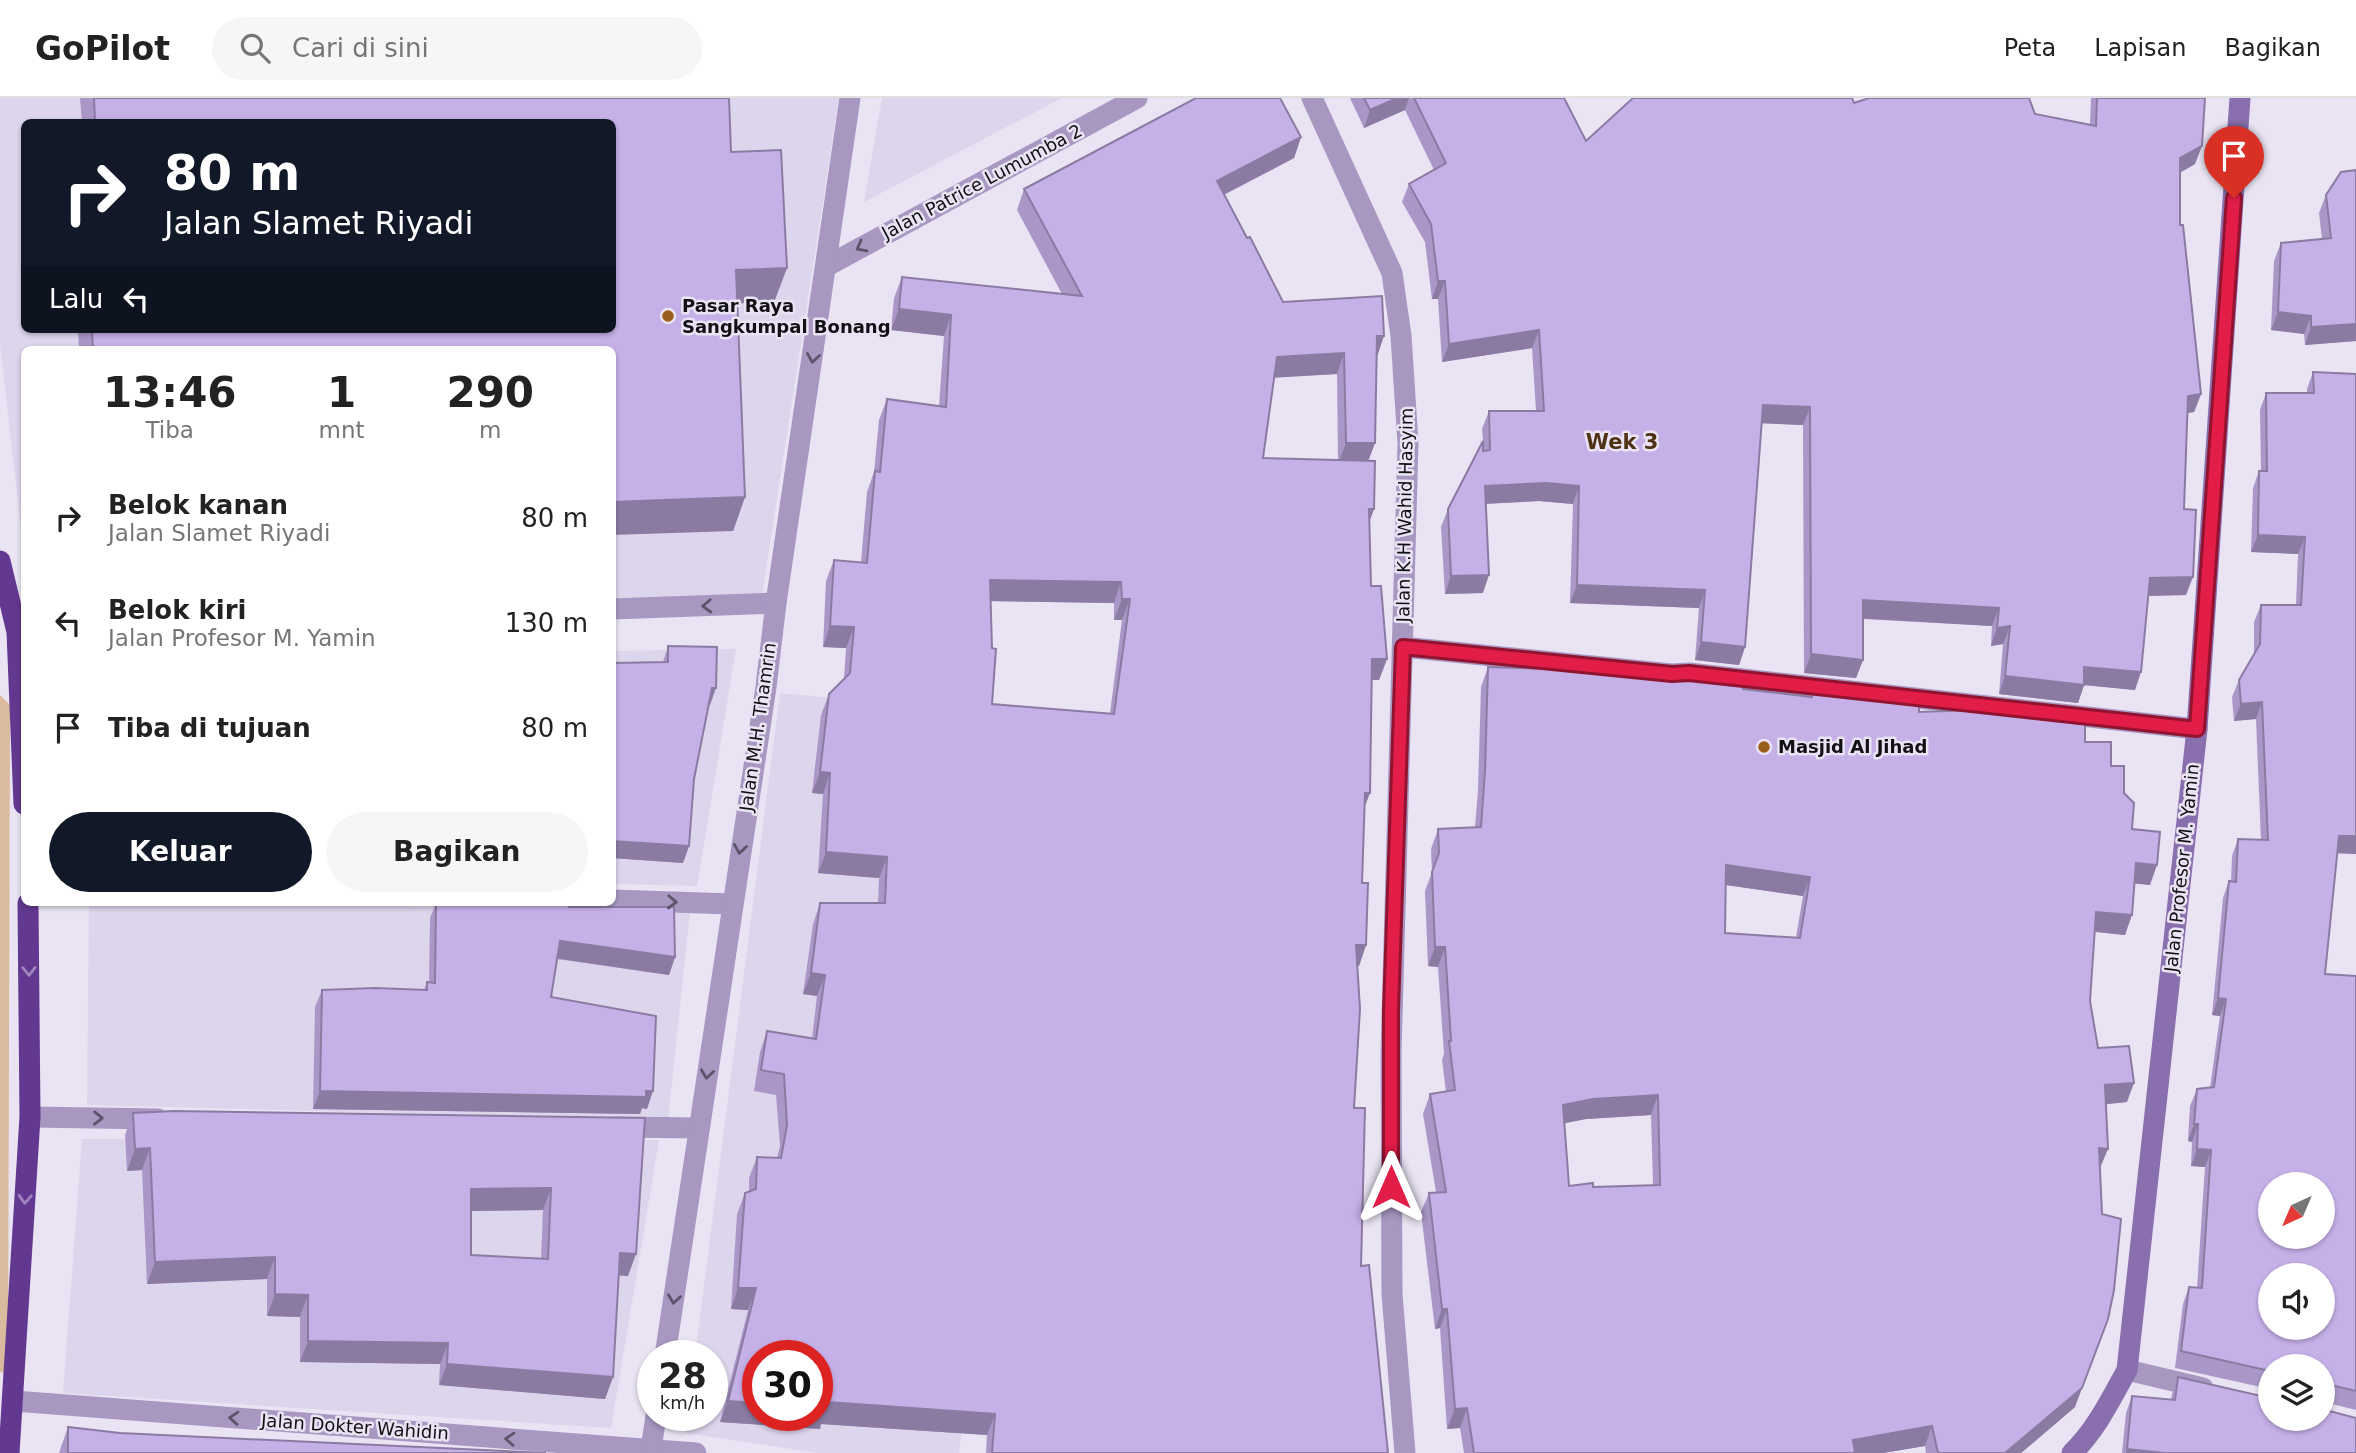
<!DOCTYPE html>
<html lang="id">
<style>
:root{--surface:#fff;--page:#f6f6f6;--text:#222;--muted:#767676;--line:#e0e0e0;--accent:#111827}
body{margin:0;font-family:"DejaVu Sans",sans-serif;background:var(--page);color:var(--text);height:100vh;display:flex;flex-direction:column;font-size:26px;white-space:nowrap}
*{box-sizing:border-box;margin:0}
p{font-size:23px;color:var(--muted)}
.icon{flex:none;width:38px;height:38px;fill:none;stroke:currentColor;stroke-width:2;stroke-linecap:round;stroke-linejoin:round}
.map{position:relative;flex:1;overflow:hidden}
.sheet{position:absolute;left:21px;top:248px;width:595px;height:560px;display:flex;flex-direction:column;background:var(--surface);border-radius:10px;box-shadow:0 2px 5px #0004}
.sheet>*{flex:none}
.top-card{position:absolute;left:21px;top:21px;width:595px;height:214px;border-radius:10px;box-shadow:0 2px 5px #0004;background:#111827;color:#fff;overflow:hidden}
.needle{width:46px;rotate:224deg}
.fabs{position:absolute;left:2258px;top:1074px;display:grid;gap:14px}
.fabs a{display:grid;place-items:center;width:77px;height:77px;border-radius:50%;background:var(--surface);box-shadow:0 2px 5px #0004;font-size:35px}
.speed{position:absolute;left:637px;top:1242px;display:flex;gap:14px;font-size:35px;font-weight:700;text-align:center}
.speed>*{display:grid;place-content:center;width:91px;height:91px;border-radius:50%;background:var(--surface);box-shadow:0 2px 5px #0004;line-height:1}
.speed small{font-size:18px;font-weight:400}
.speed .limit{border:10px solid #d22;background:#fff;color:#111}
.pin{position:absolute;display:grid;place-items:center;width:60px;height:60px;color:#fff;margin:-72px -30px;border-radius:50% 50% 50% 0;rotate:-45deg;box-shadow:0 0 7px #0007}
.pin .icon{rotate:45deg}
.me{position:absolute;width:77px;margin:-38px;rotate:0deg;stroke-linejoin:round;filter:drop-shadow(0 0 5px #0008)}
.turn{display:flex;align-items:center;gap:24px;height:147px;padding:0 28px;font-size:32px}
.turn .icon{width:91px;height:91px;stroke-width:2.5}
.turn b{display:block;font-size:49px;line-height:60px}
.then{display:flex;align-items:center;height:66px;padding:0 28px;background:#0003;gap:14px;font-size:26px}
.eta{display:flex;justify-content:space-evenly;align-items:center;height:119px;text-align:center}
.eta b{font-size:42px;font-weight:800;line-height:49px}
.primary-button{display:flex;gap:14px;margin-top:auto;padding:14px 28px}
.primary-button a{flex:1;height:80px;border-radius:42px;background:var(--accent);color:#fff;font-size:28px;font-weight:800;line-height:80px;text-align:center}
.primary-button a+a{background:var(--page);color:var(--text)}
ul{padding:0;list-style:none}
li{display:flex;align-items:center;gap:21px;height:105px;padding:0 28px}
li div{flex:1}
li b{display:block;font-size:26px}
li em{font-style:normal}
header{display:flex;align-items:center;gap:42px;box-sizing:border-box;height:98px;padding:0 35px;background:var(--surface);border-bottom:2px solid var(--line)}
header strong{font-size:33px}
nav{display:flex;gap:38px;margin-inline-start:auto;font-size:24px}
.search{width:490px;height:63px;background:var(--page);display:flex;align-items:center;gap:18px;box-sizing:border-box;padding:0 24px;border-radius:38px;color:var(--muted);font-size:26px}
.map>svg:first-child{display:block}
.built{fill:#ddd5ec;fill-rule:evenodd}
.green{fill:#dabb9e}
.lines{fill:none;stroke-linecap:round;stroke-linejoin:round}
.street{stroke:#a797c1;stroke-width:21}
.secondary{stroke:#896fad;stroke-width:21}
.highway{stroke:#623890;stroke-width:21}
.wall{fill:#aa97c8;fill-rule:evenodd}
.shaded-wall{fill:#8b7ba2}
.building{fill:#c6b0e8;stroke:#8b7ba2;stroke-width:2;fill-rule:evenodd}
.oneway{stroke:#5c546b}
.oneway2{stroke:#9f85bd}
.route-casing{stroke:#92132f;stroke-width:18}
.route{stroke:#e11d48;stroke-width:12}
.poi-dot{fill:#985f1c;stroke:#e9e3f3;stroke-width:2.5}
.labels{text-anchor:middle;stroke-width:5;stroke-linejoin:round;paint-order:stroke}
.street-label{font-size:18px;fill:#121015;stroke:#e9e3f3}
.poi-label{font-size:18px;font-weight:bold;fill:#121015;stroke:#e9e3f3;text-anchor:start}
.quarter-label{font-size:21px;font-weight:bold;fill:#4e3213;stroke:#e9e3f3}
</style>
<header>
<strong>GoPilot</strong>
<div class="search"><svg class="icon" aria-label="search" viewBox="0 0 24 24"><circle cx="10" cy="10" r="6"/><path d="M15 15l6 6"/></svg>Cari di sini</div>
<nav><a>Peta</a><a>Lapisan</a><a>Bagikan</a></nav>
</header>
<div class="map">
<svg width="2356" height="1355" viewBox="0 0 2356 1355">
<rect width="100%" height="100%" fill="#e9e3f3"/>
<g class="built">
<path d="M0,0h839l-77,497 -149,5 -1,-250h-588v204l-24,-210zM24,24h588v207h-588z"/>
<path d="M882,0h180l-198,104z"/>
<path d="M736,551l-39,237 -84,-2v-233z"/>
<path d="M780,595l268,25 1,66 -90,669h-140l-134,-20 2,-17h25v-60h-17zM758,1258h59v60h-59z"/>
<path d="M89,805h163l438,9 -22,208 -581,-15z"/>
<path d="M82,1041l577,1 -48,288 -548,-35z"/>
</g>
<path class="green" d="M0,597l10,10 -2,668 -8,-1z"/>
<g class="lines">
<g class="street">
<path d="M1312,0l80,175 9,63 7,107 -17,610 1,241 13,159"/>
<path d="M827,168l310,-168"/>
<path d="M612,511l164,-6"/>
<path d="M1403,549l269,27 17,-1 508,56"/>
<path d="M612,802l120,4"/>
<path d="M30,1019l128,2"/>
<path d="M617,1029l82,1"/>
<path d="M665,1258l101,-669 10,-84 74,-505"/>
<path d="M2127,1272l76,18"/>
<path d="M14,1303l682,52"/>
<path d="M651,1351l5,-33"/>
</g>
<path class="secondary" d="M2072,1355c24,-23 39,-54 55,-83l70,-641 43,-631"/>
<g class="highway">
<path d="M0,463l17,71 7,172"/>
<path d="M9,1355l21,-336 -2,-214"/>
</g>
</g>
<g class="wall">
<path d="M80,0h649l2,54 56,116 -13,34 -37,1 8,194 -12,34 -121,-181h-533l-1,-21h534v-207h-530z"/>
<path d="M1350,0h214l22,43 268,-38 181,11 55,10 1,-26h114l-10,66 -15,9v52l21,169 -7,18 -7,1 -3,96 2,86 -38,1 -13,94 -51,-5 -6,18 -79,-9 4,-50 -12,2 1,-20 -129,-7v41l-7,18 -52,-5 -1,-248 -41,-2 -17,224 -6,18 -44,-5 4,-52 -129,-5 3,-99 -34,-3 -53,3 -3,89 -38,1 -4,-67 7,-18 35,-68 -1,-12 7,-18h47l-4,-63 -90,14 -4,-63h-6l-7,-57 -23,-40 7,-18 25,-14 -29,-60 -41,18z"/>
<path d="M1301,39l-7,21 -70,37 59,107 94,55 -2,86 -7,18 6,48 -5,14 2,63 16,73 -8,21h-7l-7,126 -3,77 4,62 -7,21h-2l-3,142 7,158 27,187h-402l1,-18 -166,-11 -1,5 -100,-7 28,-112 -17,-1 6,-95 8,-21 4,-1v-14l8,-21 20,1 3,-12 -4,-51 -22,-4 6,-39 7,-21 45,8 5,-43 -14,-2 10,-70 7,-21h58l1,-25 -61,-5 5,-79 -11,-1 9,-78 8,-21 15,-15 2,-31 -23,-1 3,-66 8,-21 27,2 6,-70 7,-20 5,-52 8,-21 52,7 5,-70 -53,-6 3,-32 8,-21 160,17 -45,-84 7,-21zM1337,276l1,86 -75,-2 11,-81zM991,503l123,2v17h8l-12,93 -118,-9z"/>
<path d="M2356,72v171l-51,4 -1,-11 -33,-4 3,-69 7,-18 41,-4 -3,-26 7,-18z"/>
<path d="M2313,274l43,2v480l-19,-1 -12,121 31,2v434l-32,-8 -2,1v-36h-52v22l-95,-21 8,-64 6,-17 8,1 8,-121 -14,-1 1,-24 -4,-1 2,-35 7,-17 13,-1 10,-72 -8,-1 11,-117 6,-17h2l1,-25 6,-17 23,1 -5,-121 -22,2 -2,-24 7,-17 15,-26v-32l7,-17h35l2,-51 -47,-2 2,-64 6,-17h2l-1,-61 6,-17h41v-4z"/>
<path d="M668,548l42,59h-1l-15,74 -5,67 -6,17 -71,-5v-195l51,-1z"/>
<path d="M1488,569l210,7 2,-7 43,22 62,7 6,-17 53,19 55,14 81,-3 3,-8 82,41 26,24 13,27 8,36 18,56 -16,-2 -9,52 -30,-3 -5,69 8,47 29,54 -21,2 -6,64 -25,239 -54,46h-95l-1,-7 -42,7h-419l-4,-25 -13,1 -7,-101 -5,1 -14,-117 8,-19 7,-1 -13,-78 7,-20 16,-2 -4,-32 2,-6 -6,-87 -10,-1 -3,-75 7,-19 -1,-23 7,-20 37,-2 3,-37 3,-103zM1726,787l77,11 -7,41 -71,-4zM1651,1017l2,70 -60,2 -24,-1 -5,-63 22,-4z"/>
<path d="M436,805h133v4l106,50 -6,18 -112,-16 -6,38 96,112 -5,-1 -2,6 -327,-5 2,-102 7,-17h102l3,-8h2l1,-64z"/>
<path d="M133,1015l512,5 -17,158 -9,-1 -6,102 -8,22 -166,-14 1,-21 -140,-2v-45l-33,-1v-37l-120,5 -5,-114 -15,1 -2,-36zM543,1112l-2,49 -70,-4v-44z"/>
<path d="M2178,1279l178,76h-234l4,-40 6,-17 39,4 1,-6z"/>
<path d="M68,1329v26h-9z"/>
</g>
<g class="shaded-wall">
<path d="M1397,0h12l-4,12 -41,18 6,-18z"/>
<path d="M1301,39l-7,21 -85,44 8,-21z"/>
<path d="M2202,48l-7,18 -22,12 7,-18z"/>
<path d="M787,170l-13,34 -51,2 13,-34z"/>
<path d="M1438,183h7l-7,18h-6z"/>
<path d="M899,211l52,6 -7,21 -53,-6z"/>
<path d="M2278,214l33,4 -7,18 -33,-4z"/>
<path d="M2356,226v17l-51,4 6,-18z"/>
<path d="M1539,232l-7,18 -90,14 7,-18z"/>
<path d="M1377,238h7l-7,21z"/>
<path d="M1344,255l-7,21 -68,4 8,-21z"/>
<path d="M2201,296l-7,18 -13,2 7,-18z"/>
<path d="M1763,307l47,2 -7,18 -47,-2z"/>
<path d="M1346,345h29l-8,21h-29z"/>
<path d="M1546,385l33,3 -6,18 -34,-3 -61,3 7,-18z"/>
<path d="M745,399l-12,34 -121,4v-33z"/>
<path d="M1369,411h5l-8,21z"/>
<path d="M2258,437l47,2 -7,17 -47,-2z"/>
<path d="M1489,477l-6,18 -38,1 6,-18z"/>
<path d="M2193,479l-7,18 -43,1 7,-18z"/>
<path d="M990,482l131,2 -7,21 -131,-2z"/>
<path d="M1577,487l128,5 -6,18 -129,-5z"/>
<path d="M1122,501h8l-8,21h-8z"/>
<path d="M1863,502l136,8 -7,18 -136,-8z"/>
<path d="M830,528l24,1 -8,21 -23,-1z"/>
<path d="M2010,528l-7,18 -12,2 6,-18z"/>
<path d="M1701,544l44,5 -6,18 -44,-5z"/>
<path d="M1811,556l52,6 -7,18 -52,-5z"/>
<path d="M1372,561h15l-8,21h-14z"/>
<path d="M2084,569l57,5 -6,18 -51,-5 -6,18 -79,-9 6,-18z"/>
<path d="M712,590h4l-6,17h-4z"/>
<path d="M2262,604l-6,17 -22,2 7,-17z"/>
<path d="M820,674l10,1 -7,21 -11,-1z"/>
<path d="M1365,695h5l-8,21z"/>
<path d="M2339,738h17v18l-23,-1z"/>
<path d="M612,743l77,5 -6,17 -71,-5z"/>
<path d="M826,754l61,5 -8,21 -61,-5z"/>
<path d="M2136,765l21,2 -7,20 -21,-2z"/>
<path d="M1726,767l84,12 -7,19 -84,-12z"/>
<path d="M2096,814l36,3 -7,20 -36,-4z"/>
<path d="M560,843l115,16 -6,18 -115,-17z"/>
<path d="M1356,847h10l-7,21h-11z"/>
<path d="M1435,849h10l-7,20 -10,-1z"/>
<path d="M811,875l14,2 -8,21 -14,-2z"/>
<path d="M2218,900l8,1 -6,17 -8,-1z"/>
<path d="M2134,985l-7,19 -29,3 7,-20z"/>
<path d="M320,993h333l-6,18 -5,-1 -2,6 -327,-5z"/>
<path d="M1658,997l-7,20 -65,4 -30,6 7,-20 30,-6z"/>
<path d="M2194,1026h4l-6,18 -4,-1z"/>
<path d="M150,1050l-8,22 -15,1 8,-22z"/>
<path d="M2099,1050l9,1 -8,19h-9z"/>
<path d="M2197,1051l14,1 -6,17 -14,-1z"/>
<path d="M551,1090l-8,22 -80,1 8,-22z"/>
<path d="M620,1155l16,1 -8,22 -16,-1z"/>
<path d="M275,1159l-8,22 -120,5 8,-22z"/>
<path d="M738,1190h18l-8,22 -17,-1z"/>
<path d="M275,1196l33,1 -8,22 -33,-1z"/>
<path d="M1442,1211h5l-7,19 -5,1z"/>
<path d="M2101,1240l-26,69 -54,46h-16z"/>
<path d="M308,1243l140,2 -8,21 -140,-2z"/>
<path d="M447,1266l166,13 -8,22 -166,-14z"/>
<path d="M2331,1287l-7,17 -2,1v-15z"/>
<path d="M728,1303l30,2v13h59v-9l11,-5 167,12 -8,21 -166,-11 -1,5 -100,-7z"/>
<path d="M1467,1310l-7,20 -13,1 8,-20z"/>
<path d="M1932,1328l-7,20 -42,7h-35l5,-13z"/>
<path d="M2127,1351l37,4h-38z"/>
</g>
<g class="building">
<path d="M94,0h635l2,54 50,-2 6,118 -51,2 9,227 -133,5v-152h-519l-1,-21h520v-207h-517z"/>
<path d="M1196,0h84l21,39 -84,44 30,57 3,-1 33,65 99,-6 2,40h-7l-2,107h-29l-2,-90 -67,4 -14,101 112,3 -1,48h-5l2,77h10l6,73h-15l-2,134h-5l-3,90h6l-2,62h-10l4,64 -6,99h11l-4,158 8,-1 19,188h-396l3,-39 -167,-12 -1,5h-10v-51h-59v47l-30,-2 28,-113h-18l7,-95 11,-4 1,-32 24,1 6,-33 -3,-51 -23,-4 6,-39 49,8 9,-64 -14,-2 9,-70h65l2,-46 -61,-5 4,-79 -10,-1 9,-78 21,-21 4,-46 -24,-1 4,-66 33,3 8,-92 5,1 7,-73 59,8 5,-92 -52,-6 3,-32 180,19 -58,-107zM990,482l131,2 1,17h8l-16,115 -122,-10 4,-55 -4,-1z"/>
<path d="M1364,0h33l-27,12z"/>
<path d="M1414,0h150l22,43 47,-43h219l2,5 15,-5h160l6,16 61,12 1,-28h108l-3,48 -22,12v67h3l18,169 -13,2 -4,113 12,1 -3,67 -43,1 -9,94 -57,-5v18l-79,-9 5,-50 -13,2 2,-20 -136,-8v60l-52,-6 -1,-247 -47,-2 -18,242 -44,-5 4,-52 -128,-5 2,-99 -33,-3 -61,3 4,89 -38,1 -3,-67 35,-68v10l7,-1 -1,-39h55l-5,-81 -90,14 -4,-63h-7l-7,-57 -22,-40 37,-21z"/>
<path d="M2356,72v154l-45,3v-11l-33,-4 3,-69 50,-5 -5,-43 15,-23z"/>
<path d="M2313,274l43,2v462h-17l-14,138 31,2v415l-25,-6 -9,3v-21h-52v4l-89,-20 8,-64 13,1 9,-138 -14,-1 1,-25h-4l3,-35 17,-2 12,-88 -8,-1 11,-117 7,1 2,-43 30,1 -6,-138 -21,2 -2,-24 21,-36 1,-39h40l4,-68 -47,-2 1,-64h8l-1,-78h48zM2270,1087h52v52h-52zM2270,1178h52v52h-52z"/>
<path d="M668,548l49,1 -1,41h-4l-18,91 -5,67 -77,-5v-178l56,-1z"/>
<path d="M1488,569l212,7v-7l44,5 -1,17 69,8 -1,-18 53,6v13l55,2v12l84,-3v-8l82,9v32h26v24h13v27l10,10 -2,26 28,3 -3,33 -21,-2 -4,52 -36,-3 -6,89 8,47 31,-2 5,37 -29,2 3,64 -9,-1 3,66 19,5 -7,71 -6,29 -26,69 -77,65h-67l-6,-27 -79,14 2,13h-381l-7,-45 -12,1 -8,-100h-5l-13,-116 17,-1 -16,-98 25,-4 -6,-49h2l-6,-94h-10l-3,-75 7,-19 -1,-24 43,-2 4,-56zM1726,767l84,12 -10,61 -75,-5zM1658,997l2,90 -67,2v-4l-24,3 -6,-81 30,-6z"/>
<path d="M436,805h133v4h105l1,50 -115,-16 -9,56 105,19 -3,75h-7v6l-326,-6 2,-101 53,-2 52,2v-8l8,1z"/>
<path d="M174,1013l471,7 -9,136 -16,-1 -7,124 -166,-13 1,-21 -140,-2v-46l-33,-1v-37l-120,5 -5,-114 -15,1 -2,-36zM551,1090l-3,71 -77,-4v-66z"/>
<path d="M2178,1279l92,21v21h52v-10l34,9v35h-192l-37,-4 5,-53 43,4z"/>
<path d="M68,1329l52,6 426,20h-478z"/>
</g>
<defs><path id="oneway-chevron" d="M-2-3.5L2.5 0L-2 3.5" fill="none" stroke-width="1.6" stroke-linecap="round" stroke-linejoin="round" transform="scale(1.75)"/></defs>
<g class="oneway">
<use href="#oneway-chevron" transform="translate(861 149) rotate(152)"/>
<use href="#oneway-chevron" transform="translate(813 260) rotate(99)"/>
<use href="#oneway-chevron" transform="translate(707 508) rotate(178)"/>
<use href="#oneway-chevron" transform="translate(740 751) rotate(99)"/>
<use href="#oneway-chevron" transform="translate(672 804) rotate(2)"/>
<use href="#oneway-chevron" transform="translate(707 976) rotate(98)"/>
<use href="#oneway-chevron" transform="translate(98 1020) rotate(1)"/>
<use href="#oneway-chevron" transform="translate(674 1201) rotate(98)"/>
<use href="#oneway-chevron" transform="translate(234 1320) rotate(-176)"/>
<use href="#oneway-chevron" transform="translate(510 1341) rotate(-176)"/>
</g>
<g class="oneway2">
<use href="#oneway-chevron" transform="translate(29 873) rotate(89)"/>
<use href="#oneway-chevron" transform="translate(25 1101) rotate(93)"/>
</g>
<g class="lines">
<g class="route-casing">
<path id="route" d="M1391,1089v-176l12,-364 269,27 17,-1 508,56 37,-531"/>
</g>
<use href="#route" class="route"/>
</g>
<g class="poi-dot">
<circle cx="668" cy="218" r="7"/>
<circle cx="1764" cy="649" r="7"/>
</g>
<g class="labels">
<g class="street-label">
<text transform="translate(982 84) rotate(-28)" y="6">Jalan Patrice Lumumba 2</text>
<text transform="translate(1405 417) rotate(-89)" y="6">Jalan K.H Wahid Hasyim</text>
<text transform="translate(758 629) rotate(-82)" y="6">Jalan M.H. Thamrin</text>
<text transform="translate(2182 770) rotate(-84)" y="6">Jalan Profesor M. Yamin</text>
<text transform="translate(355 1329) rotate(4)" y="6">Jalan Dokter Wahidin</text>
</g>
<g class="poi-label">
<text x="682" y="214">Pasar Raya<tspan x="682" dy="21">Sangkumpal Bonang</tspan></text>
<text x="1778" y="655">Masjid Al Jihad</text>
</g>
<g class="quarter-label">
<text x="1622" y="351">Wek 3</text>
</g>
</g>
</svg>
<div class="fabs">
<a><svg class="needle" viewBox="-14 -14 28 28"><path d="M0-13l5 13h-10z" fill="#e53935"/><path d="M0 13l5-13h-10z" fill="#767676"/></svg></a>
<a><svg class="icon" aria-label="sound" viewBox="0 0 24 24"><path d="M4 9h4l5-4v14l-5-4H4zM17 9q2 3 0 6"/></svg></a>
<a><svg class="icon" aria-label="layers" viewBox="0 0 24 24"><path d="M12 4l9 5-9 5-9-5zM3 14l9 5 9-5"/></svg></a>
</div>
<div class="speed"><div>28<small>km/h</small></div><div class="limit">30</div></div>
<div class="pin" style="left:2234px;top:100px;background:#d93025"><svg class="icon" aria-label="arrive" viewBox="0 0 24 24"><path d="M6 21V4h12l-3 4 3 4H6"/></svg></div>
<svg class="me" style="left:1391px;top:1089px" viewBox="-20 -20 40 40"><path d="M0-17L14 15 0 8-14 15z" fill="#e11d48" stroke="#fff" stroke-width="4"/></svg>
<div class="top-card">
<div class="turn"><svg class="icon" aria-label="right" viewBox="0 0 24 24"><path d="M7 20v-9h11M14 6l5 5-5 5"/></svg><div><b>80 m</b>Jalan Slamet Riyadi</div></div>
<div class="then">Lalu<svg class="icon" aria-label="left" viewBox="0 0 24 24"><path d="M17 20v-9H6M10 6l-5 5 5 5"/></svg></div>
</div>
<section class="sheet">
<div class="eta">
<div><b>13:46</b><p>Tiba</p></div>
<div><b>1</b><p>mnt</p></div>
<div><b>290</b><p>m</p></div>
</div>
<ul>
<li><svg class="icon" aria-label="right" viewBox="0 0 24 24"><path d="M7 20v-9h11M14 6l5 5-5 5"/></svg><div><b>Belok kanan</b><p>Jalan Slamet Riyadi</p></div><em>80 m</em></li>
<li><svg class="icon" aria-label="left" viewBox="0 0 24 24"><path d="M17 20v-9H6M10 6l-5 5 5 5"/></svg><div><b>Belok kiri</b><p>Jalan Profesor M. Yamin</p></div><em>130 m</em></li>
<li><svg class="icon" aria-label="arrive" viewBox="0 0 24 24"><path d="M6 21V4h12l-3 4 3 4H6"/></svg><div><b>Tiba di tujuan</b></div><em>80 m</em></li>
</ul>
<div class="primary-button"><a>Keluar</a><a>Bagikan</a></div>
</section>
</div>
